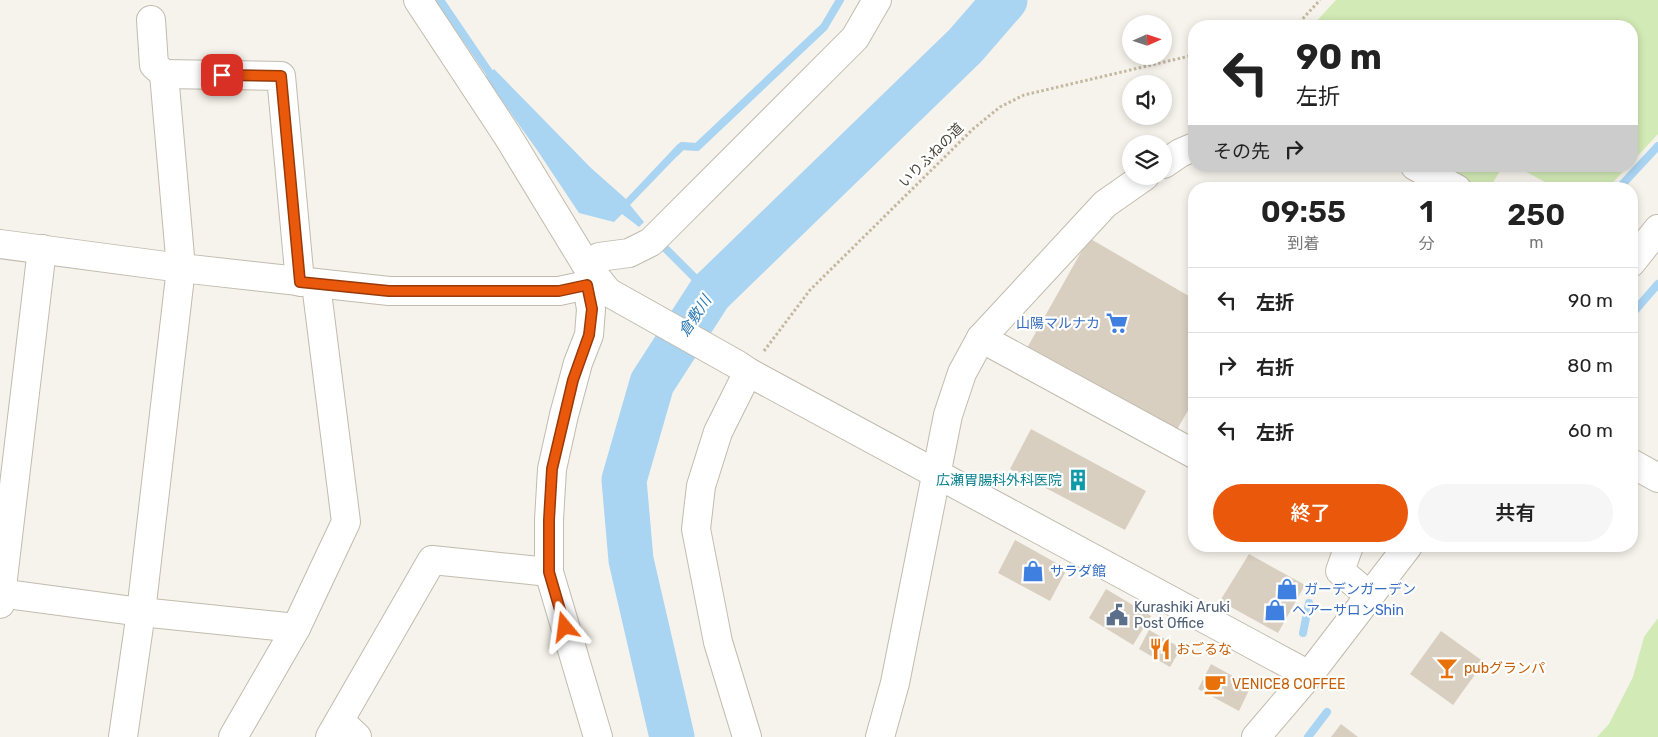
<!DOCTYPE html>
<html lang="ja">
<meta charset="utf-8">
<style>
:root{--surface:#fff;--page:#f6f6f6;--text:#222;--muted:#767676;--line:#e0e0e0;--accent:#ea580c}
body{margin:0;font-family:Rubik,"Noto Sans JP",sans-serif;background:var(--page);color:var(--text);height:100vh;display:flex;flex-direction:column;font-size:19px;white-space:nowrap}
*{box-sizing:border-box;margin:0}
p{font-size:16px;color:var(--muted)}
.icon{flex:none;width:28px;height:28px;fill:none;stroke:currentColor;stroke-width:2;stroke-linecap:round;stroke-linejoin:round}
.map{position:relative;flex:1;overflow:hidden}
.panel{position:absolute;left:1188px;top:182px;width:450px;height:370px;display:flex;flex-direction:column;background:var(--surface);border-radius:20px;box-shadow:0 2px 8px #0003}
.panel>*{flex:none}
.hud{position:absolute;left:1188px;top:20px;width:450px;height:152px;border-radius:20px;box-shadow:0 2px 8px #0003;background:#fff;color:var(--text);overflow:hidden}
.needle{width:32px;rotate:87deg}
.tools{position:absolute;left:1122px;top:15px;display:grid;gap:10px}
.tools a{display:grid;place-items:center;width:50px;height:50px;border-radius:50%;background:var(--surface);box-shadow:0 2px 8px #0003;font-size:25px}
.pin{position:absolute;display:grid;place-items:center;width:42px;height:42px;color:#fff;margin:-21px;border-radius:10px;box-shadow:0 2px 8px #0006}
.me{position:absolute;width:55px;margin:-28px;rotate:344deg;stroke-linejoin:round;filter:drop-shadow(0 0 4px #0008)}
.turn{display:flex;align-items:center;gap:18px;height:105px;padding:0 25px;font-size:22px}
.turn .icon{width:65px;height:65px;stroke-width:2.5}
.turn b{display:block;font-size:35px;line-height:42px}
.then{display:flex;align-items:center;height:48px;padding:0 25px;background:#0003;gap:10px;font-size:19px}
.eta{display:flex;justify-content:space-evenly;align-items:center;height:85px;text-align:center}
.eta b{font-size:30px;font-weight:600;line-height:35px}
.action{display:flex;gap:10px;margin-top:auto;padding:10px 25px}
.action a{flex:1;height:58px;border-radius:30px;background:var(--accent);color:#fff;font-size:20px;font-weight:600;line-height:58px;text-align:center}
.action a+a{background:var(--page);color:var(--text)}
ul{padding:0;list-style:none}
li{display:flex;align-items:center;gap:15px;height:65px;padding:0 25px;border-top:1px solid var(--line)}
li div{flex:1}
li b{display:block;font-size:19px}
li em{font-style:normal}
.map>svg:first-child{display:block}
.green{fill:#d2eab5}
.water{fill:#a9d4f2}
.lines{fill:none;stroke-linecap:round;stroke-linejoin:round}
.stream{stroke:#a9d4f2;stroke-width:8}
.river{stroke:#a9d4f2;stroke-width:45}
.building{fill:#d8cfc1}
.minor-casing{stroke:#c2bbae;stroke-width:30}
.path{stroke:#c4b79f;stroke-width:3;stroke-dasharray:2.5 2.5;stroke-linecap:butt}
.minor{stroke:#fff;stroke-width:28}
.route-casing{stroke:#983908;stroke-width:12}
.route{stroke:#ea580c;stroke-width:9}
.labels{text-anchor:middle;stroke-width:4.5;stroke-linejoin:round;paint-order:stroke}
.street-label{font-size:14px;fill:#4b4439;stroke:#fff}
.shop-label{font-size:14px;fill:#366cbe;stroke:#fff;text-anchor:start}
.culture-label{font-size:14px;fill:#0d838f;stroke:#fff;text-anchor:end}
.service-label{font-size:14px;fill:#4e5e75;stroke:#fff;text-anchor:start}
.food-label{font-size:14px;fill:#c56008;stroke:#fff;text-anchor:start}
.water-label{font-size:15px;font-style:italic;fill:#2e7ab2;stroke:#fff}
</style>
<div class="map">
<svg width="1658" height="737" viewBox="0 0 1658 737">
<rect width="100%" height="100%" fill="#f6f3ec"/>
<g class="green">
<path d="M1336,0h322v134l-27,29v-137h-319z"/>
<path d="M1437,166h66l-14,23h-10z"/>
<path d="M1515,166h113l-21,23h-49z"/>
<path d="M1658,618v119h-61l12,-13 24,-47 11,-40z"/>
</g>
<path class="water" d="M494,69l97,99 35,31 52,-55 6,5 -54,56 14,17 -5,5 -17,-13 -8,8 -35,-9 -42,-63 -52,-73z"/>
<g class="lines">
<g class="stream">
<path d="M440,0l55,81"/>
<path d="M675,153l7,-7 15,1 127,-120 16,-27"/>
<path d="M1618,189l40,-43"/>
<path d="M665,248l45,45"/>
<path d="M1631,315l27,-31"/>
<path d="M1303,633l6,-30"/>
<path d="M1308,737l19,-25"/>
</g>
<path class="river" d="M672,737l-41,-177 -7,-80 28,-97 58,-90 255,-247 40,-46"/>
</g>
<g class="building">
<path d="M1089,238l105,61v101l-19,33 -148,-85z"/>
<path d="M1031,429l115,62 -21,39 -115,-61z"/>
<path d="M1015,540l52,29 -17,32 -52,-28z"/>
<path d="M1249,554l56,31 -27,48 -58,-32z"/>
<path d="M1106,589l45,27 -18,29 -44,-27z"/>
<path d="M1149,630l32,18 -11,19 -31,-18z"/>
<path d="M1441,631l43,31 -31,43 -43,-31z"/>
<path d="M1211,664l40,22 -12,25 -41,-22z"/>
<path d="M1341,724l17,13h-27z"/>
</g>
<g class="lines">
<g class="minor-casing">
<g id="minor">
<path d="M418,0l89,135 78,128 23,29 130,73 10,7 561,303"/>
<path d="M164,74l117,2 19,206"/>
<path d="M1164,164l16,-11 14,-6"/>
<path d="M1415,166l42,23"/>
<path d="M0,244l181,24 208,23h170l28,-6 8,-8"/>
<path d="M585,263l14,-6 30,-4 22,-11 204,-204 22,-38"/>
<path d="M1631,263l27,-34"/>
<path d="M587,285l4,24 -2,26 -11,28 -14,52 -12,54 -3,51v52l49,165"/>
<path d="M981,338l213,116"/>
<path d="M1631,463l27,15"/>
<path d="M1349,546l-9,25 30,25"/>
<path d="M0,593l141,19 155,16"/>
<path d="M0,604l42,-355"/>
<path d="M340,721l17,16"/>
<path d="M123,737l18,-125 40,-344 -17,-194 -10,-9 -3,-45"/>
<path d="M233,737l63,-109 50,-106 -30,-238"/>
<path d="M330,737l102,-177 117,12"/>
<path d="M747,737l-29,-95 -22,-113 5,-43 17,-54 30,-60"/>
<path d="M880,737l15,-54 53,-268 14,-42 19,-35 124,-134 40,-28"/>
<path d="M1256,737l53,-62 99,-129"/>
</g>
</g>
<g class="path">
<path d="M1296,26l24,-26"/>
<path d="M764,351l46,-61 163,-161 27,-22 24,-12 170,-40"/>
</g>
<use href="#minor" class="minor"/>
</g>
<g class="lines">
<g class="route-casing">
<path id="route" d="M222,75l59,1 19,206 89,9h170l28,-6 5,24 -3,26 -16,45 -21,89 -3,51v52l16,55"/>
</g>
<use href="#route" class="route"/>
</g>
<defs>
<g id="supermarket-bare" transform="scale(1.725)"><path d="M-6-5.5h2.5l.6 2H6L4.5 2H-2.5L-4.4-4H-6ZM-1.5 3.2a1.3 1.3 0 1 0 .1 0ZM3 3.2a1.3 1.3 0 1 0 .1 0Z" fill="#3f7fe0" stroke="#fff" stroke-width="2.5" paint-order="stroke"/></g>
<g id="building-bare" transform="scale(1.725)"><path d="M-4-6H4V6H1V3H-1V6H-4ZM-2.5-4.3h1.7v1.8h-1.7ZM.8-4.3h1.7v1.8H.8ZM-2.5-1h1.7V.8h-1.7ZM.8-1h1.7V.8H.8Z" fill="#0f9aa8" stroke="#fff" stroke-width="2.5" paint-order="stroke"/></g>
<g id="shop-bare" transform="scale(1.725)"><path d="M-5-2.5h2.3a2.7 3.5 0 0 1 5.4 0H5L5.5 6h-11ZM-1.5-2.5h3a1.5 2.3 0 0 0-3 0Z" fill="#3f7fe0" stroke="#fff" stroke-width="2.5" paint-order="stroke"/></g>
<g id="civic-bare" transform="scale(1.725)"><path d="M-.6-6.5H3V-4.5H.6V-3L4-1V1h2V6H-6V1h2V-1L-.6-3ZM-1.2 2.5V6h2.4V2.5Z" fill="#5c6f8a" stroke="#fff" stroke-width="2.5" paint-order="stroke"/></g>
<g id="restaurant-bare" transform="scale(1.725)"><path d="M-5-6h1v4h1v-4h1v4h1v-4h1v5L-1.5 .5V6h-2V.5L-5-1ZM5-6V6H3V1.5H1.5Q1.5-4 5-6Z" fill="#e8710a" stroke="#fff" stroke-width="2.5" paint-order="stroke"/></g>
<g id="bar-bare" transform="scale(1.725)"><path d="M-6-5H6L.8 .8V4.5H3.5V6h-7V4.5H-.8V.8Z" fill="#e8710a" stroke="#fff" stroke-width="2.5" paint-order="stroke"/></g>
<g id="cafe-bare" transform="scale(1.725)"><path d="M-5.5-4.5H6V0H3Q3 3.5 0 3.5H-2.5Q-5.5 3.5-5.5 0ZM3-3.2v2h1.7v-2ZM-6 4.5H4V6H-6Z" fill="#e8710a" stroke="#fff" stroke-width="2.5" paint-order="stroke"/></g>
</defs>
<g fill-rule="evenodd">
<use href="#supermarket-bare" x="1117" y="323"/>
<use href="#building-bare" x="1078" y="480"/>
<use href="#shop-bare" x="1033" y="571"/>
<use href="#shop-bare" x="1287" y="589"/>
<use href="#shop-bare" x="1275" y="610"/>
<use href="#civic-bare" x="1117" y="615"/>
<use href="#restaurant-bare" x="1160" y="649"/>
<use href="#bar-bare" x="1447" y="668"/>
<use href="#cafe-bare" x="1215" y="684"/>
</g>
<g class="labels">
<g class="street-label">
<text transform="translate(931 155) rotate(-45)" y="5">いりふねの道</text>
</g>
<g class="shop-label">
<text x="1100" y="328" text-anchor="end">山陽マルナカ</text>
<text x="1050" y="576">サラダ館</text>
<text x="1304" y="594">ガーデンガーデン</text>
<text x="1292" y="615">ヘアーサロンShin</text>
</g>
<g class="culture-label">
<text x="1062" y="485">広瀬胃腸科外科医院</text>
</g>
<g class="service-label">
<text x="1134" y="612">Kurashiki Aruki<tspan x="1134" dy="16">Post Office</tspan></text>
</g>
<g class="food-label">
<text x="1176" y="654">おごるな</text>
<text x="1464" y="673">pubグランパ</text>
<text x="1232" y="689">VENICE8 COFFEE</text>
</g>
<g class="water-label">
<text transform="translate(695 316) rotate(-56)" y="5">倉敷川</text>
</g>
</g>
</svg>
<div class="tools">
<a><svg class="needle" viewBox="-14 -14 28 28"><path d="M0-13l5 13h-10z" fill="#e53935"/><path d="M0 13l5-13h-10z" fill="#767676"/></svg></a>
<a><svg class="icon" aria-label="sound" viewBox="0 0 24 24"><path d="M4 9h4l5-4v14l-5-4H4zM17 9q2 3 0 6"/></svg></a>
<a><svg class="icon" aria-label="layers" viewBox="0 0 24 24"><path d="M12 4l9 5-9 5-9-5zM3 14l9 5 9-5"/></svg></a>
</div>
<div class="pin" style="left:222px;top:75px;background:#d93025"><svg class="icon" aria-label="arrive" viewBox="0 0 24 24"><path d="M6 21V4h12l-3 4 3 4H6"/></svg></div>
<svg class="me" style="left:565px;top:627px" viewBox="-20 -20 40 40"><path d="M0-17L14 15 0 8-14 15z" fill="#ea580c" stroke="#fff" stroke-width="4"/></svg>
<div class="hud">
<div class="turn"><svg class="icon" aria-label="left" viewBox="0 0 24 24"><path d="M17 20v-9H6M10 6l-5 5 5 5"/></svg><div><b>90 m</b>左折</div></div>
<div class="then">その先<svg class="icon" aria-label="right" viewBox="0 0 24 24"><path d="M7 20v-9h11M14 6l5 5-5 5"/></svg></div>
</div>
<section class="panel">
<div class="eta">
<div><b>09:55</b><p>到着</p></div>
<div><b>1</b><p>分</p></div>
<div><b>250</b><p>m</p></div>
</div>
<ul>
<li><svg class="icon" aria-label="left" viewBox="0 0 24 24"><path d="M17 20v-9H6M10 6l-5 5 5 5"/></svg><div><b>左折</b></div><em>90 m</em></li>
<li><svg class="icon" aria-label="right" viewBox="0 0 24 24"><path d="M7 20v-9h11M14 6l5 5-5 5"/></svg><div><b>右折</b></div><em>80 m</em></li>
<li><svg class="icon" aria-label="left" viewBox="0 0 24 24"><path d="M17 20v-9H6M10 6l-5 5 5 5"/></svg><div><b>左折</b></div><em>60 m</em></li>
</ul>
<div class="action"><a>終了</a><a>共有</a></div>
</section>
</div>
